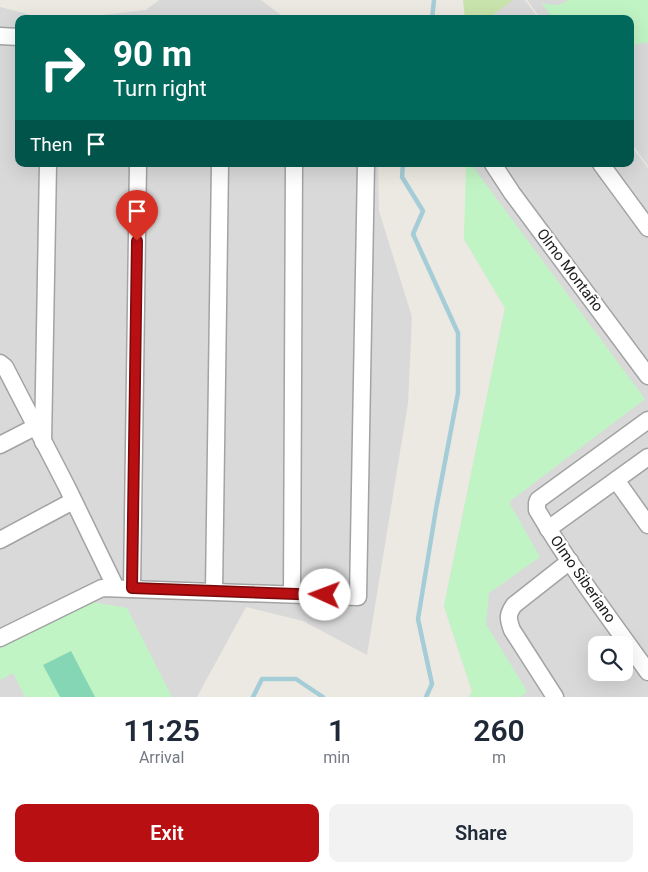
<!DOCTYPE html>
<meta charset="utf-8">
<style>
:root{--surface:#fff;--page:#f2f2f3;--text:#1f2937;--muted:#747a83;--accent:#b80f13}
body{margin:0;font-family:Roboto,sans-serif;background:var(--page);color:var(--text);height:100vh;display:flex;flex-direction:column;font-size:19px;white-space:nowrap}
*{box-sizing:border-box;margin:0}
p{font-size:16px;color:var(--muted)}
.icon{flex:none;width:28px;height:28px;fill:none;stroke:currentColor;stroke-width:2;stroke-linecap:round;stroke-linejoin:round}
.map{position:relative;height:697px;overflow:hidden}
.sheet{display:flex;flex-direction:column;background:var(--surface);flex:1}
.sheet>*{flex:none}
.top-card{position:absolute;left:15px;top:15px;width:619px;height:152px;border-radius:10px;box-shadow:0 5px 20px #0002;background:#00695c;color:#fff;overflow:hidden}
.tools{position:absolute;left:588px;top:636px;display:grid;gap:10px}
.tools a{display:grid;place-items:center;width:45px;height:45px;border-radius:10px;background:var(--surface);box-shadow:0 5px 20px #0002;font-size:25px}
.pin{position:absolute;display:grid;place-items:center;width:42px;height:42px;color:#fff;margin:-51px -21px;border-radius:50% 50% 50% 0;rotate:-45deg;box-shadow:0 0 5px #0007}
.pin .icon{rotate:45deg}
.me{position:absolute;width:55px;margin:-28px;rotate:272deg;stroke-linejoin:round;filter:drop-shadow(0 0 4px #0008)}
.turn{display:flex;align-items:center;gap:18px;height:105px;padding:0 15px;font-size:22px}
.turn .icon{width:65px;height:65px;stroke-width:2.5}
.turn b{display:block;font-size:35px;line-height:42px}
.then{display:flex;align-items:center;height:48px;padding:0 15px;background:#0003;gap:10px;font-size:19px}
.eta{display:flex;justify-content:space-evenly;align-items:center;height:85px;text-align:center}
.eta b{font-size:30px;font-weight:600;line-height:35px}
.button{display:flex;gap:10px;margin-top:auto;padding:10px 15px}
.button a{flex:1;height:58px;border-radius:10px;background:var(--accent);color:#fff;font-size:20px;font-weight:600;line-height:58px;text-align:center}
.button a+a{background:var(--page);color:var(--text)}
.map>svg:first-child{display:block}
.residential{fill:#dad9d9;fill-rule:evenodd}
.grass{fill:#c8e3ab}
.park{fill:#c1f4c4}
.pitch{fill:#85d6b5}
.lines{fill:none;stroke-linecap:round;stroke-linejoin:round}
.stream{stroke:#a5cdd7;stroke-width:4.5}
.minor-casing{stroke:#a3a3a3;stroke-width:19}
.minor{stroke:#fff;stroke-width:16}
.route-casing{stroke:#780a0c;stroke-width:12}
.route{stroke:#b80f13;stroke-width:9}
.labels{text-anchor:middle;stroke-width:4.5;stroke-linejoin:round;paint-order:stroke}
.street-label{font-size:15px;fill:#1c1c1c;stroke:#fff}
</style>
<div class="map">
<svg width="648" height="697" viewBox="0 0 648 697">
<rect width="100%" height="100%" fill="#ece9e2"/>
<g class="residential">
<path d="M159,0h102l25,19h-219l79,-9z"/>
<path d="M479,0h46l14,19h-60z"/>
<path d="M527,0h121v166l-18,-25v-122h-89z"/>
<path d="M0,7l47,12h-28v145h359l1,47 33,106 -4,86 -41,252 -64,-34 -57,-14 -49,90h-197z"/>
<path d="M630,144l18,24v529h-179l3,-6 -28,-85 61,-298 -41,-69 4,-75h162zM596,645h28v27h-28z"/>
</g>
<path class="grass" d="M463,0h50l-26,19h-22z"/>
<g class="park">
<path d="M568,0h80v42l-18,4v-27h-77l-11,-16c10,2 18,4 26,-3z"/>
<path d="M466,164h5l174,235 -136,103 31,55 -51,36 -3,31 41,67 -6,6h-52l3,-6 -28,-85 61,-298 -41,-69z"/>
<path d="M92,602l35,6 45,89h-147l-12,-24 -13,7v-32z"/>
</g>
<path class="pitch" d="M71,651l24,46h-35l-17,-32z"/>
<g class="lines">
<g class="stream">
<path d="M432,19l2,-19"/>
<path d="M403,164l-1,13 21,34 -10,23 45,99v60l-22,116 -18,110 14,65 -6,13"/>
<path d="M253,697l9,-18h34l27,18"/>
</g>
<g class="minor-casing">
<g id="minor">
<path d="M0,36l19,1"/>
<path d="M493,164l19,29 136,183"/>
<path d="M601,164l47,64"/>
<path d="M0,363l5,4 62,120 49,101"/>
<path d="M648,420l-110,80 -1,3v7c33,56 73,109 111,162"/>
<path d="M43,442l5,-278"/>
<path d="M0,445l35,-18"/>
<path d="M616,480l32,45"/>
<path d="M548,529l100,-72"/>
<path d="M0,540l73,-39"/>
<path d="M132,588l6,-424"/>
<path d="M214,591l6,-427"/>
<path d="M292,594l2,-430"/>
<path d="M0,638l102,-50 256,9 8,-433"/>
<path d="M555,697l-43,-67c-4,-11 -5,-15 2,-25l56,-44"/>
</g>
</g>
<use href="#minor" class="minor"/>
</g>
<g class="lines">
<g class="route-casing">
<path id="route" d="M137,241l-5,347 193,7"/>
</g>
<use href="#route" class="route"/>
</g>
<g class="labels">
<g class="street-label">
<text transform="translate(570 270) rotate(53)" y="5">Olmo Montaño</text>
<text transform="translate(583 579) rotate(55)" y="5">Olmo Siberiano</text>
</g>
</g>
</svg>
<div class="tools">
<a><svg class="icon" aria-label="search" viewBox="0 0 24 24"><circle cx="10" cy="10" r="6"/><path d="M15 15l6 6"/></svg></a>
</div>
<div class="pin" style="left:137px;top:241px;background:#d93025"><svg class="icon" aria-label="arrive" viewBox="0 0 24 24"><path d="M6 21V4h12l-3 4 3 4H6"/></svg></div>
<svg class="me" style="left:325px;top:595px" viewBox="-20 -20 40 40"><circle r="19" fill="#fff"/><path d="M0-13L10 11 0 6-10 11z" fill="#b80f13"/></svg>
<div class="top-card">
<div class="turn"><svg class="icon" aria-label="right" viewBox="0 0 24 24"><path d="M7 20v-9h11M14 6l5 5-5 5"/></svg><div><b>90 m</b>Turn right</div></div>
<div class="then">Then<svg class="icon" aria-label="arrive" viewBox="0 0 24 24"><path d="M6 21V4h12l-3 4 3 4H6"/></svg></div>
</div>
</div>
<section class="sheet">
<div class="eta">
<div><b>11:25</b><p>Arrival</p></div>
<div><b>1</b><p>min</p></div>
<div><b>260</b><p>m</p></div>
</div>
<div class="button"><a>Exit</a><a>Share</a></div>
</section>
